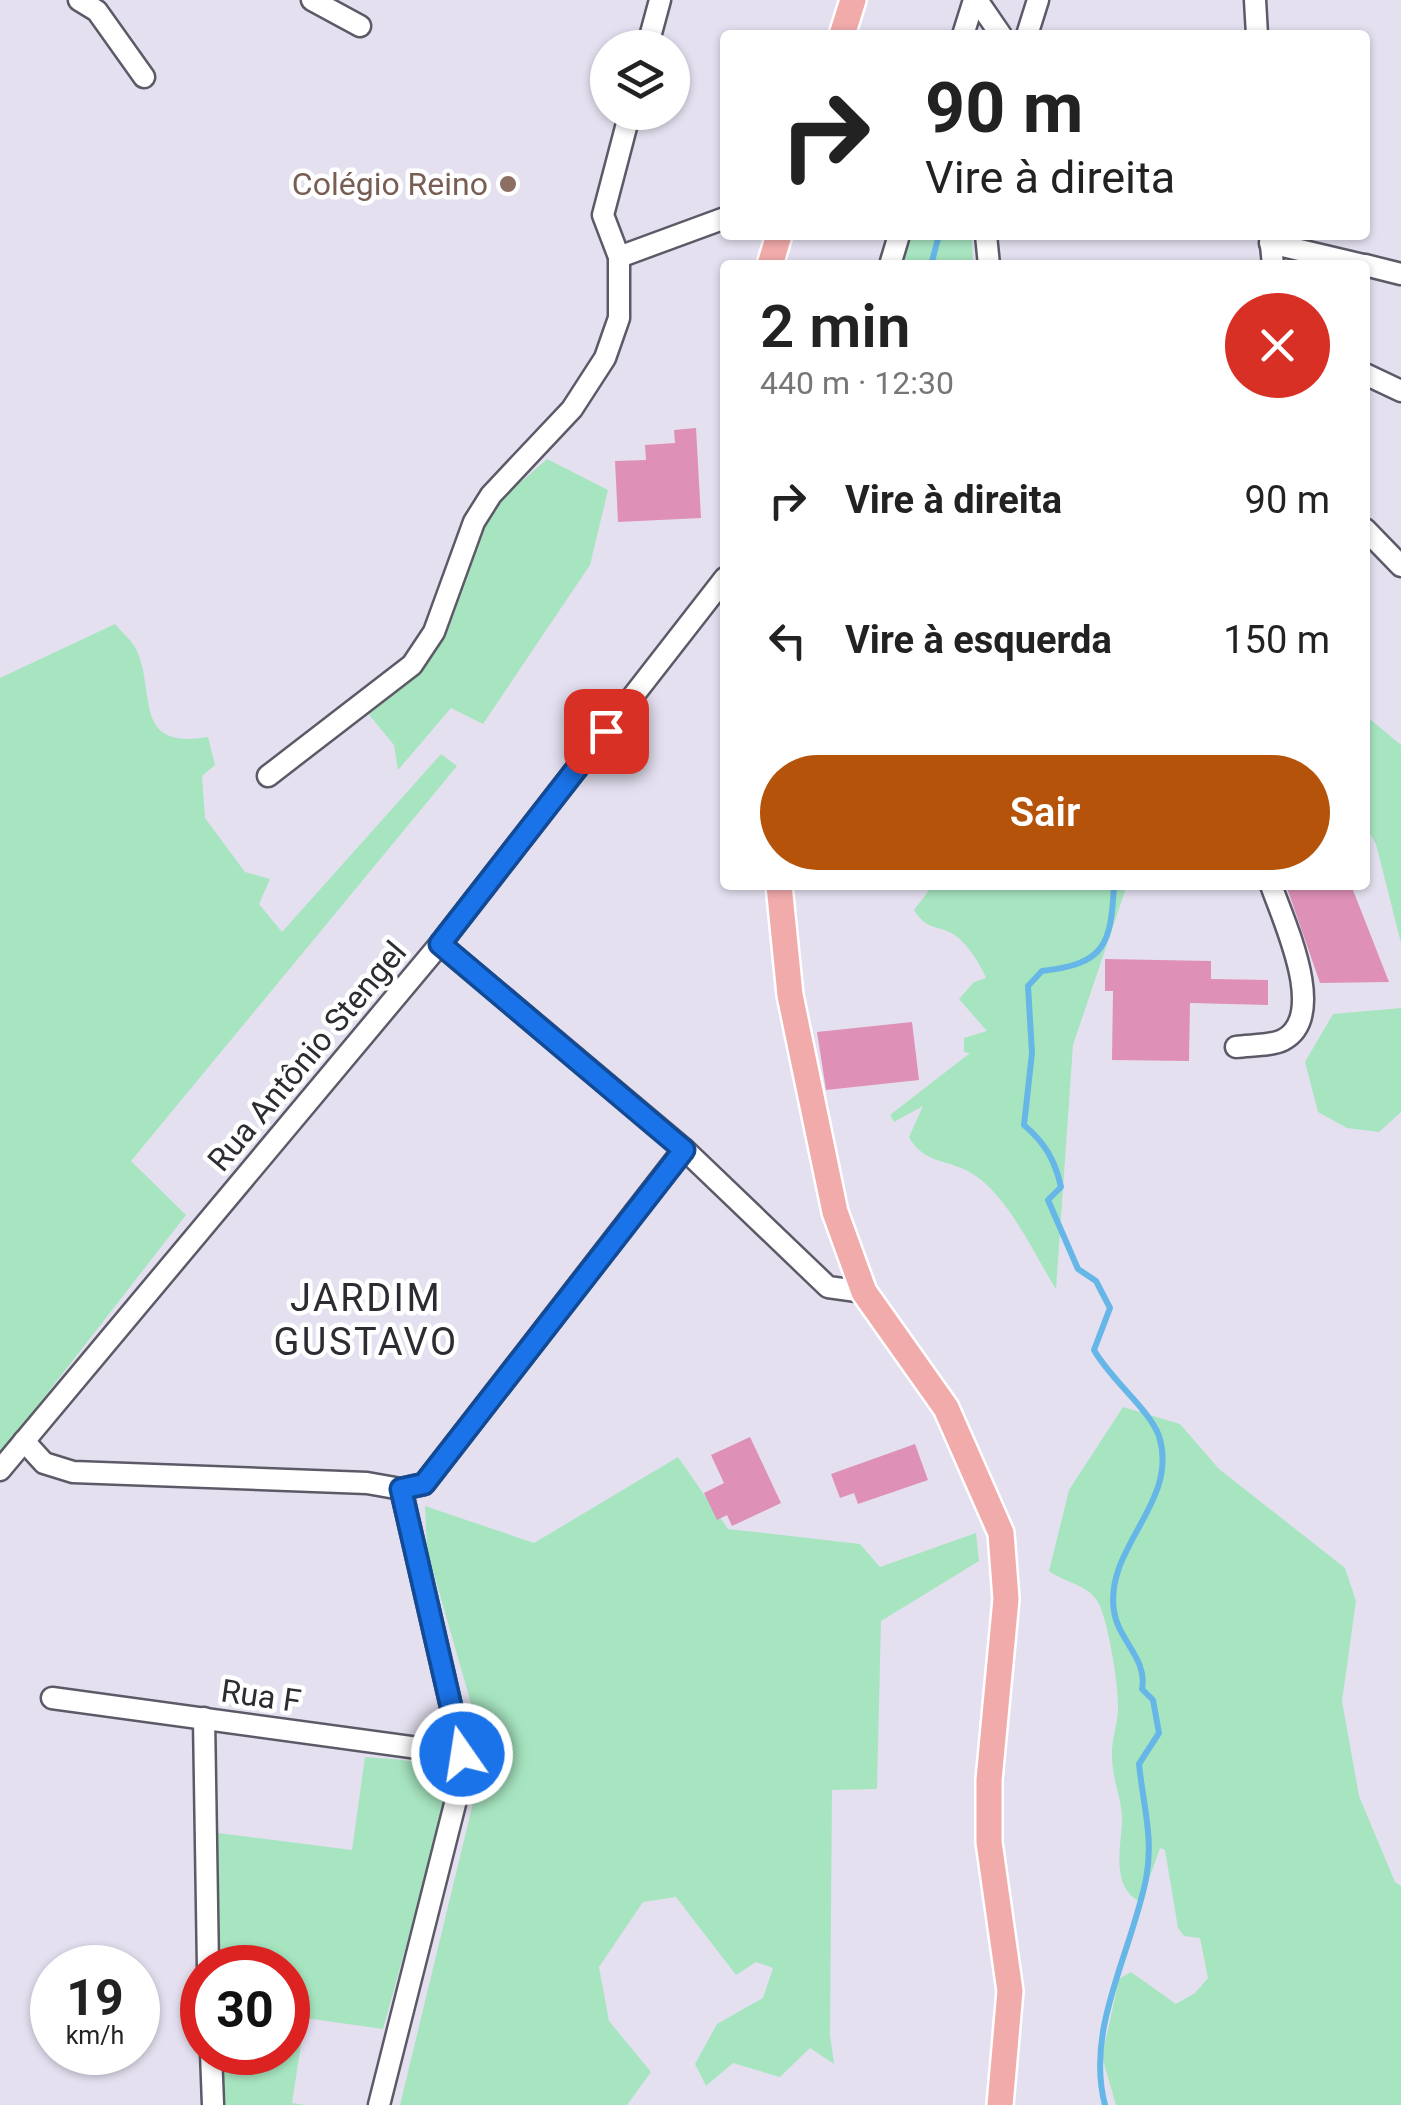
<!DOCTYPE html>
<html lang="pt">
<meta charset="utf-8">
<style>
:root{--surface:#fff;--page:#f6f6f6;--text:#222;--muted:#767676;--accent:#b45309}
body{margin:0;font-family:Roboto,sans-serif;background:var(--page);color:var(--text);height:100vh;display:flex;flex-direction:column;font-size:38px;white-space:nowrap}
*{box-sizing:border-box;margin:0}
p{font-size:32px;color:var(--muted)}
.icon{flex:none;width:55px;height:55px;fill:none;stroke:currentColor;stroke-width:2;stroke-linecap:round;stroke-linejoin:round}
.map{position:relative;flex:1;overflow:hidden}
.panel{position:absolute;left:720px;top:260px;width:650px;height:630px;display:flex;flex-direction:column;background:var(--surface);border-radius:10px;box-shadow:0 2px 8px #0004}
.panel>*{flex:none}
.top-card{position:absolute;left:720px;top:30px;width:650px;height:210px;border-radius:10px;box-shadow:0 2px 8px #0004;background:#fff;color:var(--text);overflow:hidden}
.controls{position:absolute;left:590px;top:30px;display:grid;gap:20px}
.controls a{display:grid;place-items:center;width:100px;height:100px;border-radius:50%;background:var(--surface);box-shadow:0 2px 8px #0004;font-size:50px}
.speed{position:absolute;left:30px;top:1945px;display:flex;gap:20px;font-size:50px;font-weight:700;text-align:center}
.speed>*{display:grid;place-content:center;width:130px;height:130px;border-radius:50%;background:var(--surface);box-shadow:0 2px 8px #0004;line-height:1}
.speed small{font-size:25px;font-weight:400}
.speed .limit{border:15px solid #d22;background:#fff;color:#111}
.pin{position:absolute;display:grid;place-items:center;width:85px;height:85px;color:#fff;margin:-42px;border-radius:20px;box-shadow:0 5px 15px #0006}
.me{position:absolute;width:110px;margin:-55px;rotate:347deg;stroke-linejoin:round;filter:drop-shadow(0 0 8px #0008)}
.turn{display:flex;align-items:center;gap:35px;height:210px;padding:0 40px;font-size:45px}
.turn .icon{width:130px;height:130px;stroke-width:2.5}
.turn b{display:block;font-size:70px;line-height:85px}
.round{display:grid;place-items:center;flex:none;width:105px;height:105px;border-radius:52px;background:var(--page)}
.head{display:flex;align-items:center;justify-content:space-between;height:170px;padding:0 40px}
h1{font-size:60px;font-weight:600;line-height:75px}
.action{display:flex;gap:20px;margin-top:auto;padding:20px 40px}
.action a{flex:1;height:115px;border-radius:60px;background:var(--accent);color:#fff;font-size:40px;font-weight:600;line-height:115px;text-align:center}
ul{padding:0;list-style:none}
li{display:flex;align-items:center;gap:30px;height:140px;padding:0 40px}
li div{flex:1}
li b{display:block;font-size:38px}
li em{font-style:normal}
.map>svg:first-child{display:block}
.green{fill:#a7e5c0}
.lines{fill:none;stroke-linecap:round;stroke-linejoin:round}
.stream{stroke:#67b6e8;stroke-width:6}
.building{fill:#df90b7}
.minor-casing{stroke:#5d5a68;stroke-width:25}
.major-casing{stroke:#fff;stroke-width:30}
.minor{stroke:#fff;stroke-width:20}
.major{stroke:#f2abab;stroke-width:25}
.route-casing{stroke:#114b97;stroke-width:25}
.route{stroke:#1a73e8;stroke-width:18}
.education-dot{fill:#8d6e63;stroke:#fff;stroke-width:4}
.labels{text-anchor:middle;stroke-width:9;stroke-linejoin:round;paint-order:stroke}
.education-label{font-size:32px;fill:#785e54;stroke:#fff;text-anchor:end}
.street-label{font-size:32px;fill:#2e2c32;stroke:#fff}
.quarter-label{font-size:38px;letter-spacing:2.5px;fill:#2e2c32;stroke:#fff}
</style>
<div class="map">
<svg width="1401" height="2105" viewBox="0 0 1401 2105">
<rect width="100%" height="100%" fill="#e4e0f0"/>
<g class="green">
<path d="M906,235h66l1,30h-76z"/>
<path d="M547,459l61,31 -18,75 -107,159 -32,-16 -53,62 -4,-25 -28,-34 76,-77 40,-103 16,-29z"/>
<path d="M115,624c6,8 17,16 21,25 21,44 -5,101 72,88l7,28 -13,11 3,42 40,54 25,7 -11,25 23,28 159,-178 16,12 -326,395 55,54 -186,239v-776z"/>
<path d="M1365,715l36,30v198l-25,-99 -11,-19z"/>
<path d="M933,885h194l-54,160 -17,244c-23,-36 -49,-97 -88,-118 -22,-11 -46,-9 -59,-34l14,-31 -29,16 -4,-7 80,-62 -6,-1v-14l23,-7 -28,-32 15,-17 12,-4c-6,-14 -17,-32 -30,-42 -19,-13 -27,-3 -42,-26z"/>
<path d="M1401,1008v104l-22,20 -32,-4 -29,-16 -13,-50 28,-48z"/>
<path d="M1123,1407l57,17 39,45 126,99 11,33 -14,100 17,95 36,86 6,4v219h-285l-14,-48 17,-78 12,-7 45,32 19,-11 13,-15 -8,-40 -16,-2 -6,-8 -13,-78 -5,-2 -19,54c-32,-15 -19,-58 -19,-84 -1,-21 -10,-41 -10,-61 -1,-15 5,-31 6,-46 1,-24 -9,-85 -19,-107 -10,-20 -34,-21 -50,-33l20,-81z"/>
<path d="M678,1457l50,72 132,15 20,23 96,-34 3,28 -98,60 -4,168 -45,1 -2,245 4,29 -24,-16 -30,29 -47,-14 -27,23 -11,-22 22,-40 46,-26 10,-30 -17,-6 -20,13 -60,-78 -33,5 -44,65 10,54 42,51 -24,33h-227l81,-335 -2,-39 -52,-181 -2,-44 109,37z"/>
<path d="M365,1757c31,3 71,0 85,31l-67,241 -78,-11 -13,85 14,2h-88l-1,-52 71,-1v-84h-72l2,-135 134,17z"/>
</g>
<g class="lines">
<g class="stream">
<path d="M931,265l8,-30"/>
<path d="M1105,2105c-20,-76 26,-151 41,-226 8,-41 -3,-74 -7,-115l20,-31 -6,-33 -11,-11c6,-30 -24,-49 -28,-78 -10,-64 66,-109 45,-175 -9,-26 -49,-57 -65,-86l16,-42 -14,-27 -18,-12 -30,-69 13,-13c-6,-27 -16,-44 -37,-62l8,-72 -4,-67 14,-15c63,-7 69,-26 72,-86"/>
</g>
</g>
<g class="building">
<path d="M696,428l5,90 -83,4 -3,-61 31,-1 -1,-15 30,-2 -1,-13z"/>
<path d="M1286,885h65l38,97 -69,1z"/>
<path d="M1105,959l106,2v18l57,1v25l-78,-2 -1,58 -77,-1 1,-69h-8z"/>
<path d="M912,1022l7,58 -93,10 -9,-58z"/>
<path d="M750,1437l31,66 -49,23 -5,-11 -10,5 -13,-27 20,-10 -13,-28z"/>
<path d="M915,1444l13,36 -70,24 -4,-11 -14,5 -9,-24z"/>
</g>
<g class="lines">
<g class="minor-casing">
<g id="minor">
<path d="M79,0l18,11 47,66"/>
<path d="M312,0l48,26"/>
<path d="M977,0l24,35"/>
<path d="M1255,0l2,35"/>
<path d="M963,35l11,-35"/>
<path d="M1027,35l11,-35"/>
<path d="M647,48l13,-48"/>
<path d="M986,235l3,30"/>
<path d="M1270,235l3,30"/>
<path d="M1270,243l93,22"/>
<path d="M619,257l106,-39"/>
<path d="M890,265l9,-30"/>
<path d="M1365,265l36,9"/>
<path d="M1365,374l36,17"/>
<path d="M1365,529l36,37"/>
<path d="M268,776l144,-111 22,-33 40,-110 17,-27 81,-86 33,-51 14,-40v-61l-16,-42 27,-103"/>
<path d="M440,944l244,205 144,138 36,5"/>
<path d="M1236,1047c13,-2 35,-1 47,-7 46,-24 0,-120 -12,-155"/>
<path d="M24,1441l20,22 29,9 294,11 34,6 23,-5 260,-335"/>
<path d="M0,1470l440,-526 285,-366"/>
<path d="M52,1698l410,56"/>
<path d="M204,1718l4,250"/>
<path d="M211,2052l2,53"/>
<path d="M379,2105l79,-313 4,-38 -61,-265"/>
</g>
</g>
<g class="major-casing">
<g id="major">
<path d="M842,35l11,-35"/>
<path d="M770,265l9,-30"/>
<path d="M779,885l11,110 45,217 29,80 82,116 55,125 5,66 -17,181v62l21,149 -10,114"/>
</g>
</g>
<use href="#minor" class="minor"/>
<use href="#major" class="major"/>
</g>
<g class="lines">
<g class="route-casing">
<path id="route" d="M462,1754l-61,-265 23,-5 260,-334 -244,-206 166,-213"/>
</g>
<use href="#route" class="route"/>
</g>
<circle class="education-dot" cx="508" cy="184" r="10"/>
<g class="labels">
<g class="education-label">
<text x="488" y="195">Colégio Reino</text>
</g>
<g class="street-label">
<text transform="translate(307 1056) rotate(-50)" y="11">Rua Antônio Stengel</text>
<text transform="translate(261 1696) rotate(8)" y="11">Rua F</text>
</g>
<g class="quarter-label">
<text x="366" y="1311">JARDIM<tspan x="366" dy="44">GUSTAVO</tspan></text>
</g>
</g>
</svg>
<div class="controls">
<a><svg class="icon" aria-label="layers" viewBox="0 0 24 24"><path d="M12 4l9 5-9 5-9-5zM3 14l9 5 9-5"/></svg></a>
</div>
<div class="speed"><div>19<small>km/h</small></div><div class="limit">30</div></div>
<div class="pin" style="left:606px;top:731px;background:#d93025"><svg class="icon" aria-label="arrive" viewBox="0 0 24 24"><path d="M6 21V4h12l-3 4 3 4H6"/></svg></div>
<svg class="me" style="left:462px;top:1754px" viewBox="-20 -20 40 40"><circle r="17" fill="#1a73e8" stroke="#fff" stroke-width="3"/><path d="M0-11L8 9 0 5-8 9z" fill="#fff"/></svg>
<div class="top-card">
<div class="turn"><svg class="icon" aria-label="right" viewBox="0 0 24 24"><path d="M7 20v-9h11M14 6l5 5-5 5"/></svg><div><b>90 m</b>Vire à direita</div></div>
</div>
<section class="panel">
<div class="head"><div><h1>2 min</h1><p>440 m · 12:30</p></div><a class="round" style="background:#d93025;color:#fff"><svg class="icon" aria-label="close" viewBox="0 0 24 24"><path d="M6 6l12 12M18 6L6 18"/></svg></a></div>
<ul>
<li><svg class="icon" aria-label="right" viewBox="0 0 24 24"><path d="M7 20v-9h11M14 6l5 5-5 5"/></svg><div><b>Vire à direita</b></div><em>90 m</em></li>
<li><svg class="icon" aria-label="left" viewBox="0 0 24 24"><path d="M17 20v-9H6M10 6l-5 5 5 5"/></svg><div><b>Vire à esquerda</b></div><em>150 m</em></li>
</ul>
<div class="action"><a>Sair</a></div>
</section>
</div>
